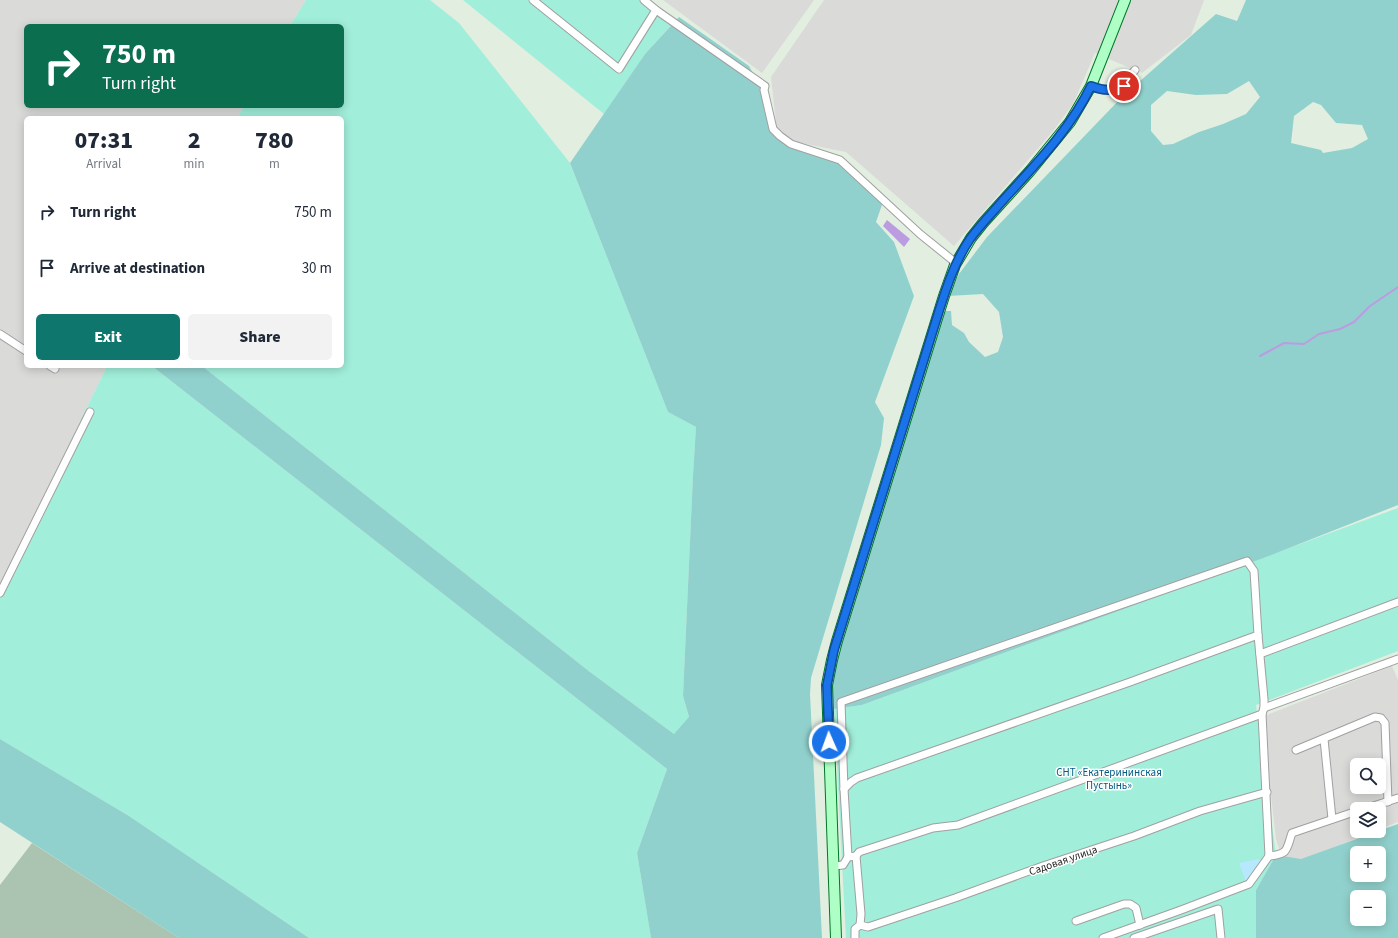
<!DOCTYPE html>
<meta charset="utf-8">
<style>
:root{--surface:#fff;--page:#f2f2f3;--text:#1f2937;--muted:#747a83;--accent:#0f766e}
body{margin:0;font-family:"Source Sans 3",sans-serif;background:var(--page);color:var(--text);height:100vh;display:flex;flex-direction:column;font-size:15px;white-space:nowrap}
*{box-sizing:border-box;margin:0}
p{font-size:13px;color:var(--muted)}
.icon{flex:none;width:22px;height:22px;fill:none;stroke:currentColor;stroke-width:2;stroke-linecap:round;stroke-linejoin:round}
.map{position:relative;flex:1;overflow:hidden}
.panel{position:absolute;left:24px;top:116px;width:320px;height:252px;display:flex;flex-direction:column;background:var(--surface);border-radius:6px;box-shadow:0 2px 10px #0003}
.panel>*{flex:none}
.top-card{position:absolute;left:24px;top:24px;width:320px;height:84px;border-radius:6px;box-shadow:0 2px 10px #0003;background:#0b6e4f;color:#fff;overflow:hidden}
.fabs{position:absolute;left:1350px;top:758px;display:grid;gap:8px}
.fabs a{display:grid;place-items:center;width:36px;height:36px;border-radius:6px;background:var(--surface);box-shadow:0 2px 10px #0003;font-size:20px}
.pin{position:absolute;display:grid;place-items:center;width:34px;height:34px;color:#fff;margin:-17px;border:2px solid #fff;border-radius:50%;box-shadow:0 1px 4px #0007}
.me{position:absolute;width:44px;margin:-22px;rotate:358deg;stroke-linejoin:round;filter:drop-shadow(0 0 3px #0008)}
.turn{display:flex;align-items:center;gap:14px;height:84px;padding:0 12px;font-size:18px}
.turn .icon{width:52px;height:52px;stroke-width:2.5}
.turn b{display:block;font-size:28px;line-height:34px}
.eta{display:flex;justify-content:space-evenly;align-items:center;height:68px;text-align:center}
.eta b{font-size:24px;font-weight:800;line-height:28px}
.primary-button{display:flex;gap:8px;margin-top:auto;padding:8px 12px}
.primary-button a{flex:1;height:46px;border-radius:6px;background:var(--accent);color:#fff;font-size:16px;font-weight:800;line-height:46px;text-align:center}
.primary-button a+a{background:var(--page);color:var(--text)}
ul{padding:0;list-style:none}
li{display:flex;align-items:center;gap:12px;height:56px;padding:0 12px}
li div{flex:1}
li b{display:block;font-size:15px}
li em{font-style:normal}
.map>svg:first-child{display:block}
.residential{fill:#dadad9;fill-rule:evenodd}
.construction{fill:#abc3b1}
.grass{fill:#a1eeda}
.forest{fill:#91d1cd;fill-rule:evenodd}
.park{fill:#b8e8fe}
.water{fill:#bb9ce0}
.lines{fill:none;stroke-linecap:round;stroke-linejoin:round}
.stream{stroke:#bb9ce0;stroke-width:2}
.street-casing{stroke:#a0a0a0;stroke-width:9}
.secondary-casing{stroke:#007628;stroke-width:12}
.street{stroke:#fff;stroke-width:7}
.secondary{stroke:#aeffc5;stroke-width:10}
.route-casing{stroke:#114b97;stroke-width:10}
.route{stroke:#1a73e8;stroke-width:7}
.labels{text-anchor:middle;stroke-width:3;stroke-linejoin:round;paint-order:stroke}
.park-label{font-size:11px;fill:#025a82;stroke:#fff}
.street-label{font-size:11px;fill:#1c1c1c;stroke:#fff}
</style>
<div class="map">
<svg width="1398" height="938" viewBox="0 0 1398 938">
<rect width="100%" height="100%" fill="#e2eee0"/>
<g class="residential">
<path d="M0,0h306l-16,26h-264v80h218l-7,12h-211v248h81l-107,222z"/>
<path d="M663,0h151l-52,73z"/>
<path d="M824,0h380l-13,35 -49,38 -47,-20 -22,51 -20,27 -99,115 -108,-94 -55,-11 -14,-10 -6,-54z"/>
<path d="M1392,666l6,14v142l-19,7v-20h-22v22h18l-73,29 -18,-2 -3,-3 -5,-16 -14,-122zM1357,765h22v22h-22z"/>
</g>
<path class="construction" d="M32,843l147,95h-179v-53z"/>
<g class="grass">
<path d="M306,0h124l29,23 111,140 98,249 28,15 -3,48 -10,221 6,22 -15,16 -84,-62 -388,-306h140v-248h-105l7,-12h98v-80h-52z"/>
<path d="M463,0h186l26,21 -30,33 -41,60z"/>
<path d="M107,366h45l515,403 -30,84 14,85h-342l-180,-122 -129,-77v-151z"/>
<path d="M1398,508v143l-142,54 20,150 -20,35v48h-410l-12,-229 28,-4z"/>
</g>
<g class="forest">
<path d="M1246,0h152v505l-132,52 -404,148 -28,4 -3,-29 5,-26 109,-343h6l1,14 12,8 5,9 16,15 13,-5 5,-15 -4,-25 -16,-18 -35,2 11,-22 28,-37 135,-140 94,-83 21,7zM1249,81l11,16 -14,17 -23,10 -24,8 -26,12 -10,1 -12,-14v-26l16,-14 29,4 31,-1zM1313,102l8,3 15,18 26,2 6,14 -16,9 -29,5 -2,-3 -30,-7 3,-27z"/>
<path d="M679,17l70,49 13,24 9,34 21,21 47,16 45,38 -8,23 18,20 20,54 -39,106 9,16 -3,27 -70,233 -1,16 12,244h-171l-14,-85 30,-84 -515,-403h50l388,306 84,62 15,-17 -6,-21 10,-221 3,-48 -28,-15 -98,-249 75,-109z"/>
<path d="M0,739l129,77 180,122h-130l-179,-116z"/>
<path d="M1398,824v114h-142v-48l20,-35 25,4zM1357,853h22v22h-22zM1357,897h22v22h-22z"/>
</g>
<path class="park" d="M1259,859l2,3 -15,20 -7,-19z"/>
<path class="water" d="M887,220l23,19 -6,8 -21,-21z"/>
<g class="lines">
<path class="stream" d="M1260,356l24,-13 20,1 15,-10 21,-5 14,-7 16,-16 28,-19"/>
<g class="street-casing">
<g id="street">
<path d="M533,0l86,69 37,-59"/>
<path d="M644,0l12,10 109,76 -1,4 9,39 7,7 11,8 49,16 80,74 36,29"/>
<path d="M1091,86l12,4 17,-2 15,-18"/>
<path d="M0,334l26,17"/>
<path d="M50,366l5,3"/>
<path d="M0,593l90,-181"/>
<path d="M1260,654l138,-52"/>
<path d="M1264,708l134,-49"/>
<path d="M1324,739l8,80"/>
<path d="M1296,750l79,-33 6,1 4,5 3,79"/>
<path d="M844,789l7,-7 6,-4 273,-96 128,-47"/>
<path d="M1364,809l34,-11"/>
<path d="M1269,856c20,-2 17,-6 23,-23l65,-22"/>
<path d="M848,857l-4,-68 -3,-87 406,-141 7,10 4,64 6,64v9l-2,6 7,142 -20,28 -68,26 -78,28"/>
<path d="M834,866l9,-1 5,-8 8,-1 3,-4 74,-24 25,-3 304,-111"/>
<path d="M1076,921l48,-17h6l6,4 4,17"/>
<path d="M860,925l8,2 87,-29 88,-32 91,-30 66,-25 67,-19"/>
<path d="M855,938v-9l5,-4 1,-11 -5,-58"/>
<path d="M1134,938l84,-29 3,29"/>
</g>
</g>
<g class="secondary-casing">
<path id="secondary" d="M836,938l-9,-253 5,-25 5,-19 107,-345 11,-31 16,-27 12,-15 47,-52 40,-49 21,-36 34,-86"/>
</g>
<use href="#street" class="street"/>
<use href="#secondary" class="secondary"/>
</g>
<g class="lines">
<g class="route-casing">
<path id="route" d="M829,742l-2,-57 7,-35 105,-339c8,-25 16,-50 31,-72 11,-15 24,-28 36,-42 31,-34 65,-69 85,-111 10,4 23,6 33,0"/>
</g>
<use href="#route" class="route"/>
</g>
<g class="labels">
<g class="park-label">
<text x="1109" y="776">СНТ «Екатерининская<tspan x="1109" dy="13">Пустынь»</tspan></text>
</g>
<g class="street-label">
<text transform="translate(1063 860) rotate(-19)" y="4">Садовая улица</text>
</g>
</g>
</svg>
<div class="fabs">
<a><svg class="icon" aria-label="search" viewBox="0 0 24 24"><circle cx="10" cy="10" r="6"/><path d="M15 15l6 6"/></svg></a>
<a><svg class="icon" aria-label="layers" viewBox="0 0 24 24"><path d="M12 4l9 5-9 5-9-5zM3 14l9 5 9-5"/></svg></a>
<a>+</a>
<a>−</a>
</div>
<div class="pin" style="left:1124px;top:86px;background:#d93025"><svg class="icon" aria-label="arrive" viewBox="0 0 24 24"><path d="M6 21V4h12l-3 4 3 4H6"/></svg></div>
<svg class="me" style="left:829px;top:742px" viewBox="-20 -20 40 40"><circle r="17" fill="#1a73e8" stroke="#fff" stroke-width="3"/><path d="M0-11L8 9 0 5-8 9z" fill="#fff"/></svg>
<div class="top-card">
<div class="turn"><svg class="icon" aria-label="right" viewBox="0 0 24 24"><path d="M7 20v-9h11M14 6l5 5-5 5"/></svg><div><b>750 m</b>Turn right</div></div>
</div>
<section class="panel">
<div class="eta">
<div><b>07:31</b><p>Arrival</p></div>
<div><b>2</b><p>min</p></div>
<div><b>780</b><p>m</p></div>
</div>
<ul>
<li><svg class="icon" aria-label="right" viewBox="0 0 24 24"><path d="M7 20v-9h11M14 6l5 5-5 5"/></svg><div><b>Turn right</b></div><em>750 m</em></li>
<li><svg class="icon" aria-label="arrive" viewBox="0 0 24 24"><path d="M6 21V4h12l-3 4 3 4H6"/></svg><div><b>Arrive at destination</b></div><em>30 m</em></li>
</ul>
<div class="primary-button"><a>Exit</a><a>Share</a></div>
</section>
</div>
